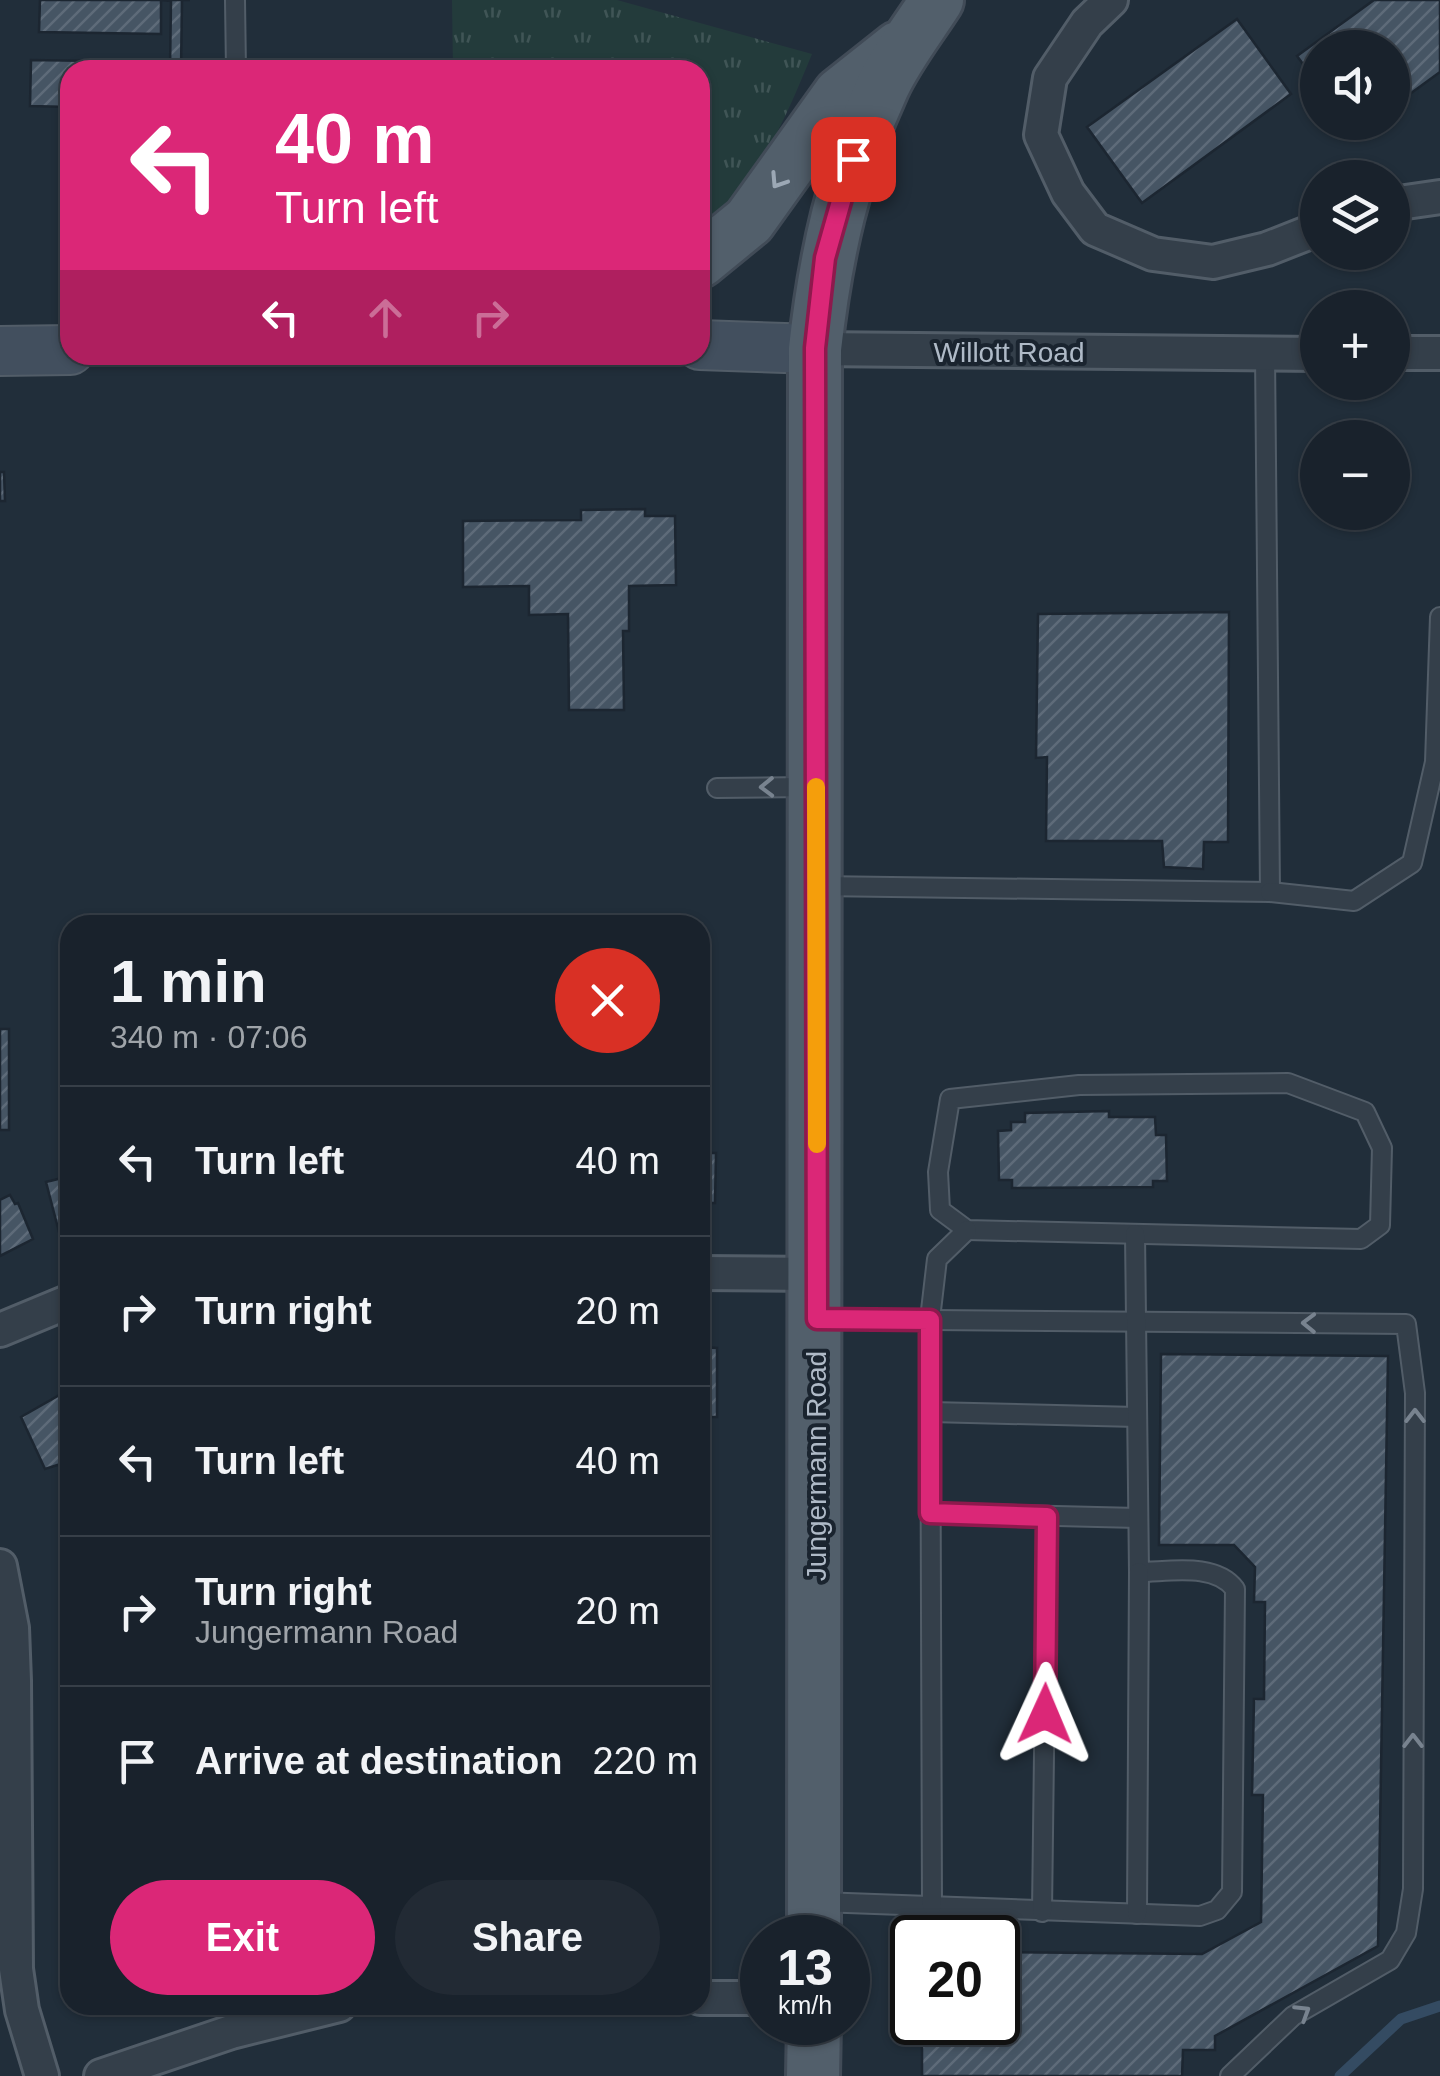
<!DOCTYPE html>
<meta charset="utf-8">
<style>
:root{--surface:#19222c;--page:#222a34;--text:#f1f3f6;--muted:#9fa4a9;--line:#373f48;--accent:#db2777}
body{margin:0;font-family:Helvetica,sans-serif;background:var(--page);color:var(--text);height:100vh;display:flex;flex-direction:column;font-size:38px;white-space:nowrap}
*{box-sizing:border-box;margin:0}
p{font-size:32px;color:var(--muted)}
.icon{flex:none;width:55px;height:55px;fill:none;stroke:currentColor;stroke-width:2;stroke-linecap:round;stroke-linejoin:round}
.map{position:relative;flex:1;overflow:hidden}
.sheet{position:absolute;left:60px;top:915px;width:650px;height:1100px;display:flex;flex-direction:column;background:var(--surface);border-radius:30px;box-shadow:0 2px 8px #0004,0 0 0 2px var(--line)}
.sheet>*{flex:none}
.banner{position:absolute;left:60px;top:60px;width:650px;height:305px;border-radius:30px;box-shadow:0 2px 8px #0004,0 0 0 2px var(--line);background:#db2777;color:#fff;overflow:hidden}
.fabs{position:absolute;left:1300px;top:30px;display:grid;gap:20px}
.fabs a{display:grid;place-items:center;width:110px;height:110px;border-radius:50%;background:var(--surface);box-shadow:0 2px 8px #0004,0 0 0 2px var(--line);font-size:50px}
.speed{position:absolute;left:740px;top:1915px;display:flex;gap:20px;font-size:50px;font-weight:700;text-align:center}
.speed>*{display:grid;place-content:center;width:130px;height:130px;border-radius:50%;background:var(--surface);box-shadow:0 2px 8px #0004,0 0 0 2px var(--line);line-height:1}
.speed small{font-size:25px;font-weight:400}
.speed .limit{border:5px solid #111;border-radius:15px;background:#fff;color:#111}
.pin{position:absolute;display:grid;place-items:center;width:85px;height:85px;color:#fff;margin:-42px;border-radius:20px;box-shadow:0 5px 15px #0006}
.me{position:absolute;width:110px;margin:-55px;rotate:1deg;stroke-linejoin:round;filter:drop-shadow(0 0 8px #0008)}
.turn{display:flex;align-items:center;gap:35px;height:210px;padding:0 50px;font-size:45px}
.turn .icon{width:130px;height:130px;stroke-width:2.5}
.turn b{display:block;font-size:70px;line-height:85px}
.lanes{display:flex;align-items:center;height:95px;padding:0 50px;background:#0003;justify-content:center;gap:50px;direction:ltr}
.lanes .off{opacity:.35}
.round{display:grid;place-items:center;flex:none;width:105px;height:105px;border-radius:52px;background:var(--page)}
.headline{display:flex;align-items:center;justify-content:space-between;height:170px;padding:0 50px}
h1{font-size:60px;font-weight:700;line-height:75px}
.button{display:flex;gap:20px;margin-top:auto;padding:20px 50px}
.button a{flex:1;height:115px;border-radius:60px;background:var(--accent);color:#fff;font-size:40px;font-weight:700;line-height:115px;text-align:center}
.button a+a{background:var(--page);color:var(--text)}
ul{padding:0;list-style:none}
li{display:flex;align-items:center;gap:30px;height:150px;padding:0 50px;border-top:2px solid var(--line)}
li div{flex:1}
li b{display:block;font-size:38px}
li em{font-style:normal}
.map>svg:first-child{display:block}
.park{fill:url(#park-tufts)}
.lines{fill:none;stroke-linecap:round;stroke-linejoin:round}
.stream{stroke:#344b62;stroke-width:11}
.building{fill:url(#building-hatch);stroke:#1c2631;stroke-width:2.5}
.lane-casing{stroke:#525d68;stroke-width:22}
.street-casing{stroke:#525d68;stroke-width:38}
.secondary-casing{stroke:#525d68;stroke-width:52}
.primary-casing{stroke:#414b57;stroke-width:58}
.lane{stroke:#343f4a;stroke-width:18}
.street{stroke:#343f4a;stroke-width:32}
.secondary{stroke:#424f5e;stroke-width:48}
.primary{stroke:#525f6b;stroke-width:52}
.oneway{stroke:#9ca8b5}
.oneway2{stroke:#78838f}
.route-casing{stroke:#8e194d;stroke-width:25}
.route{stroke:#db2777;stroke-width:18}
.slow{stroke:#f59e0b;stroke-width:18}
.labels{text-anchor:middle;stroke-width:8;stroke-linejoin:round;paint-order:stroke}
.street-label{font-size:28px;fill:#afbac7;stroke:#1a242f}
</style>
<div class="map">
<svg width="1440" height="2076" viewBox="0 0 1440 2076">
<defs>
<pattern id="park-tufts" width="24" height="20" patternUnits="userSpaceOnUse" patternTransform="scale(2.5)"><rect width="24" height="20" fill="#233b3b"/><path d="M3 7l-1-3M5 7V3M7 7l1-3M15 17l-1-3M17 17v-4M19 17l1-3" fill="none" stroke="#405556"/></pattern>
<pattern id="building-hatch" width="6" height="6" patternUnits="userSpaceOnUse" patternTransform="scale(2.5)"><rect width="6" height="6" fill="#465564"/><path d="M-1 1l2-2M0 6l6-6M5 7l2-2" fill="none" stroke="#5e6b79"/></pattern>
</defs>
<rect width="100%" height="100%" fill="#212e3a"/>
<path class="park" d="M452,0h165l195,54c-26,63 -54,133 -112,173v-157h-247z"/>
<g class="lines">
<path class="stream" d="M1340,2076l61,-57 39,-13"/>
</g>
<g class="building">
<path d="M40,0h150h-8l-1,70h-111v37l-40,-1 1,-46 132,2v7h7l1,-68 -10,-1v34l-122,-2z"/>
<path d="M1374,0h66v72l-48,35v-59h-74v36l-21,-28z"/>
<path d="M1237,19l54,75 -149,109 -55,-76z"/>
<path d="M1346,122h25l-17,13z"/>
<path d="M0,472h4l1,29h-5z"/>
<path d="M645,509v7h30l1,69 -47,1v45h-6l1,79h-55l-1,-96 -39,1v-29l-66,1v-66l118,-1v-10z"/>
<path d="M1229,612l-1,230h-24l-1,27 -39,-2 -2,-26h-116l1,-84 -11,1 2,-144z"/>
<rect x="0" y="1029" width="9" height="101"/>
<path d="M1109,1111v6h46l1,18h10l1,46h-14v6l-141,1v-8h-13l-1,-49 13,-1v-8h14v-9z"/>
<path d="M700,1153h16l-1,50h-15z"/>
<path d="M70,1176v53l-11,3 -13,-50z"/>
<path d="M10,1195l5,9 3,-1 15,36 -33,17v-56z"/>
<path d="M700,1347l17,1v69h-17z"/>
<path d="M1161,1354l227,2 -10,590 -163,90v14h-32l-1,26h-260v-54h76v-70l204,2 59,-32 2,-127h-11l2,-96h10l1,-97h-11l1,-35 -21,-22h-75z"/>
<path d="M70,1389v72l-25,8 -24,-52z"/>
<path d="M700,1854h6l-2,61h-4z"/>
</g>
<g class="lines">
<g class="lane-casing">
<g id="lane">
<path d="M235,0l1,70"/>
<path d="M717,788l94,-1"/>
<path d="M819,886l451,6 -5,-538"/>
<path d="M1270,892l84,9 58,-38 23,-101 5,-145"/>
<path d="M1288,1083l77,29 17,36 -2,77 -19,14 -394,-9 -27,-20 -2,-38 12,-73 129,-14z"/>
<path d="M817,1319l589,5 9,69 -2,496 -7,44 -16,27 -97,56 -63,60"/>
<path d="M930,1412l207,5"/>
<path d="M930,1513l208,5"/>
<path d="M820,1902l380,14 17,-6 15,-18 3,-303c-20,-27 -67,-17 -96,-17l-4,-338"/>
<path d="M932,1906l-2,-587 7,-60 30,-29"/>
<path d="M1042,1912l5,-395"/>
<path d="M1137,1914l2,-342"/>
</g>
</g>
<g class="street-casing">
<g id="street">
<path d="M1111,0l-24,23 -37,55 -9,57 27,58 27,36 58,25 60,8 54,-13 51,-20"/>
<path d="M1392,204l48,-7"/>
<path d="M815,349l503,5"/>
<path d="M1392,353h48"/>
<path d="M700,1273l118,1"/>
<path d="M0,1330l70,-29"/>
<path d="M0,1566l12,62 2,53 2,288 6,41 20,66"/>
<path d="M700,1998h62"/>
<path d="M101,2076l130,-44 108,-27"/>
</g>
</g>
<g class="secondary-casing">
<g id="secondary">
<path d="M700,345l115,4"/>
<path d="M0,351l70,-1"/>
</g>
</g>
<g class="primary-casing">
<g id="primary">
<path d="M700,261l49,-40 91,-127 58,-46"/>
<path d="M814,1938l1,-1589c10,-92 29,-179 68,-263 14,-30 36,-58 54,-86"/>
<path d="M813,2076l1,-54"/>
</g>
</g>
<use href="#lane" class="lane"/>
<use href="#street" class="street"/>
<use href="#secondary" class="secondary"/>
<use href="#primary" class="primary"/>
</g>
<defs><path id="oneway-chevron" d="M-2-3.5L2.5 0L-2 3.5" fill="none" stroke-width="1.6" stroke-linecap="round" stroke-linejoin="round" transform="scale(2.5)"/></defs>
<use class="oneway" href="#oneway-chevron" transform="translate(778 181) rotate(123)"/>
<g class="oneway2">
<use href="#oneway-chevron" transform="translate(767 787) rotate(179)"/>
<use href="#oneway-chevron" transform="translate(1309 1323) rotate(-179)"/>
<use href="#oneway-chevron" transform="translate(1415 1416) rotate(-90)"/>
<use href="#oneway-chevron" transform="translate(1413 1741) rotate(-90)"/>
<use href="#oneway-chevron" transform="translate(1303 2012) rotate(-32)"/>
</g>
<g class="lines">
<g class="route-casing">
<path id="route" d="M853,159l-28,99 -10,90 2,971 113,1v193l117,4 -2,197"/>
</g>
<use href="#route" class="route"/>
<path class="slow" d="M816,787l1,357"/>
</g>
<g class="labels">
<g class="street-label">
<text x="1009" y="362">Willott Road</text>
<text transform="translate(816 1466) rotate(-90)" y="10">Jungermann Road</text>
</g>
</g>
</svg>
<div class="fabs">
<a><svg class="icon" aria-label="sound" viewBox="0 0 24 24"><path d="M4 9h4l5-4v14l-5-4H4zM17 9q2 3 0 6"/></svg></a>
<a><svg class="icon" aria-label="layers" viewBox="0 0 24 24"><path d="M12 4l9 5-9 5-9-5zM3 14l9 5 9-5"/></svg></a>
<a>+</a>
<a>−</a>
</div>
<div class="speed"><div>13<small>km/h</small></div><div class="limit">20</div></div>
<div class="pin" style="left:853px;top:159px;background:#d93025"><svg class="icon" aria-label="arrive" viewBox="0 0 24 24"><path d="M6 21V4h12l-3 4 3 4H6"/></svg></div>
<svg class="me" style="left:1045px;top:1714px" viewBox="-20 -20 40 40"><path d="M0-17L14 15 0 8-14 15z" fill="#db2777" stroke="#fff" stroke-width="4"/></svg>
<div class="banner">
<div class="turn"><svg class="icon" aria-label="left" viewBox="0 0 24 24"><path d="M17 20v-9H6M10 6l-5 5 5 5"/></svg><div><b>40 m</b>Turn left</div></div>
<div class="lanes"><svg class="icon" aria-label="left" viewBox="0 0 24 24"><path d="M17 20v-9H6M10 6l-5 5 5 5"/></svg><svg class="icon off" aria-label="ahead" viewBox="0 0 24 24"><path d="M12 20V5M6 11l6-6 6 6"/></svg><svg class="icon off" aria-label="right" viewBox="0 0 24 24"><path d="M7 20v-9h11M14 6l5 5-5 5"/></svg></div>
</div>
<section class="sheet">
<div class="headline"><div><h1>1 min</h1><p>340 m · 07:06</p></div><a class="round" style="background:#d93025;color:#fff"><svg class="icon" aria-label="close" viewBox="0 0 24 24"><path d="M6 6l12 12M18 6L6 18"/></svg></a></div>
<ul>
<li><svg class="icon" aria-label="left" viewBox="0 0 24 24"><path d="M17 20v-9H6M10 6l-5 5 5 5"/></svg><div><b>Turn left</b></div><em>40 m</em></li>
<li><svg class="icon" aria-label="right" viewBox="0 0 24 24"><path d="M7 20v-9h11M14 6l5 5-5 5"/></svg><div><b>Turn right</b></div><em>20 m</em></li>
<li><svg class="icon" aria-label="left" viewBox="0 0 24 24"><path d="M17 20v-9H6M10 6l-5 5 5 5"/></svg><div><b>Turn left</b></div><em>40 m</em></li>
<li><svg class="icon" aria-label="right" viewBox="0 0 24 24"><path d="M7 20v-9h11M14 6l5 5-5 5"/></svg><div><b>Turn right</b><p>Jungermann Road</p></div><em>20 m</em></li>
<li><svg class="icon" aria-label="arrive" viewBox="0 0 24 24"><path d="M6 21V4h12l-3 4 3 4H6"/></svg><div><b>Arrive at destination</b></div><em>220 m</em></li>
</ul>
<div class="button"><a>Exit</a><a>Share</a></div>
</section>
</div>
